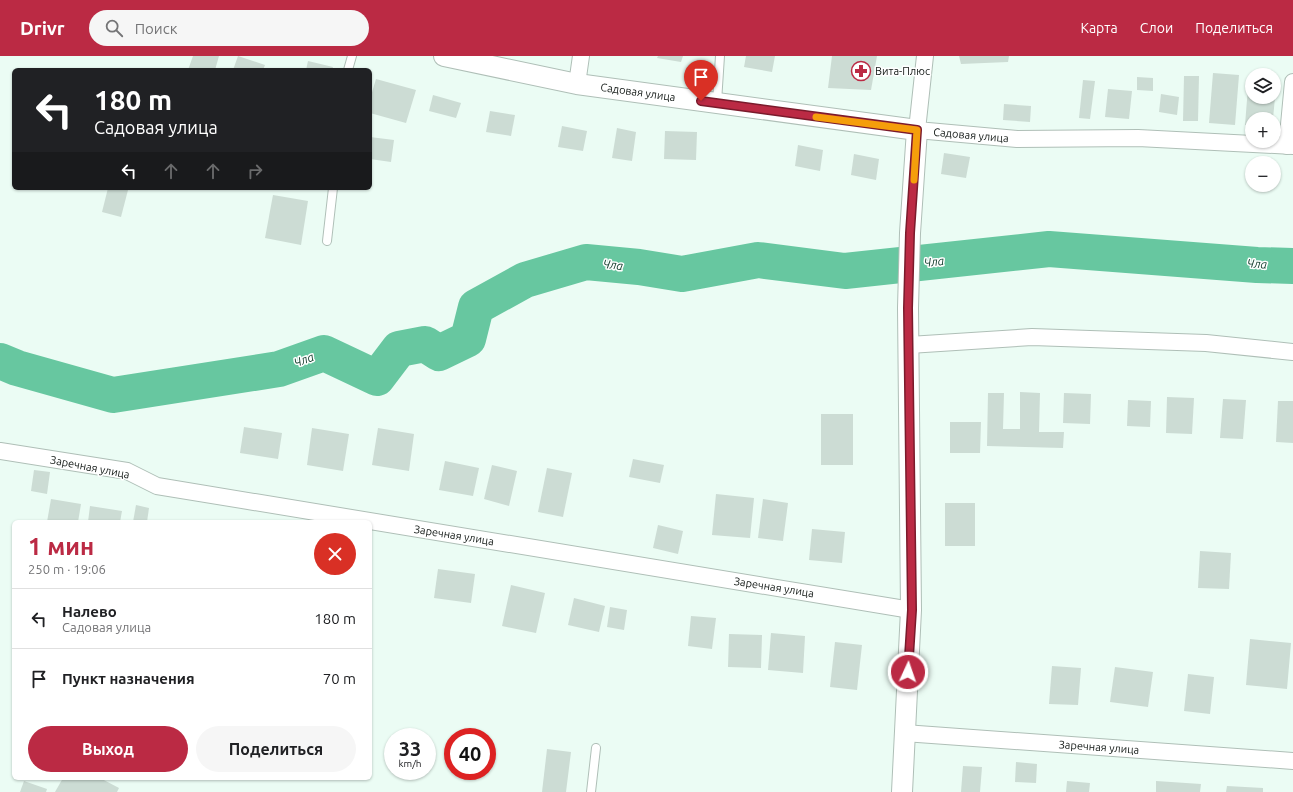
<!DOCTYPE html>
<html lang="ru">
<meta charset="utf-8">
<style>
:root{--surface:#fff;--page:#f6f6f6;--text:#202124;--muted:#757577;--line:#e0e0e0;--accent:#bb2a44}
body{margin:0;font-family:Ubuntu,sans-serif;background:var(--page);color:var(--text);height:100vh;display:flex;flex-direction:column;font-size:15px;white-space:nowrap}
*{box-sizing:border-box;margin:0}
p{font-size:13px;color:var(--muted)}
.icon{flex:none;width:22px;height:22px;fill:none;stroke:currentColor;stroke-width:2;stroke-linecap:round;stroke-linejoin:round}
.map{position:relative;flex:1;overflow:hidden}
.sheet{position:absolute;left:12px;top:464px;width:360px;height:260px;display:flex;flex-direction:column;background:var(--surface);border-radius:6px;box-shadow:0 1px 3px #0004}
.sheet>*{flex:none}
.top-card{position:absolute;left:12px;top:12px;width:360px;height:122px;border-radius:6px;box-shadow:0 1px 3px #0004;background:#202124;color:#fff;overflow:hidden}
.controls{position:absolute;left:1245px;top:12px;display:grid;gap:8px}
.controls a{display:grid;place-items:center;width:36px;height:36px;border-radius:50%;background:var(--surface);box-shadow:0 1px 3px #0004;font-size:20px}
.speed{position:absolute;left:384px;top:672px;display:flex;gap:8px;font-size:20px;font-weight:700;text-align:center}
.speed>*{display:grid;place-content:center;width:52px;height:52px;border-radius:50%;background:var(--surface);box-shadow:0 1px 3px #0004;line-height:1}
.speed small{font-size:10px;font-weight:400}
.speed .limit{border:6px solid #d22;background:#fff;color:#111}
.pin{position:absolute;display:grid;place-items:center;width:34px;height:34px;color:#fff;margin:-41px -17px;border-radius:50% 50% 50% 0;rotate:-45deg;box-shadow:0 0 4px #0007}
.pin .icon{rotate:45deg}
.me{position:absolute;width:44px;margin:-22px;rotate:3deg;stroke-linejoin:round;filter:drop-shadow(0 0 3px #0008)}
.turn{display:flex;align-items:center;gap:14px;height:84px;padding:0 16px;font-size:18px}
.turn .icon{width:52px;height:52px;stroke-width:2.5}
.turn b{display:block;font-size:28px;line-height:34px}
.lanes{display:flex;align-items:center;height:38px;padding:0 16px;background:#0003;justify-content:center;gap:20px;direction:ltr}
.lanes .off{opacity:.35}
.round{display:grid;place-items:center;flex:none;width:42px;height:42px;border-radius:21px;background:var(--page)}
.head{display:flex;align-items:center;justify-content:space-between;height:68px;padding:0 16px}
h1{font-size:24px;font-weight:700;line-height:30px;color:var(--accent)}
.primary-button{display:flex;gap:8px;margin-top:auto;padding:8px 16px}
.primary-button a{flex:1;height:46px;border-radius:24px;background:var(--accent);color:#fff;font-size:16px;font-weight:700;line-height:46px;text-align:center}
.primary-button a+a{background:var(--page);color:var(--text)}
ul{padding:0;list-style:none}
li{display:flex;align-items:center;gap:12px;height:60px;padding:0 16px;border-top:1px solid var(--line)}
li div{flex:1}
li b{display:block;font-size:15px}
li em{font-style:normal}
header{display:flex;align-items:center;gap:24px;box-sizing:border-box;height:56px;padding:0 20px;background:var(--accent);color:#fff}
header strong{font-size:19px}
nav{display:flex;gap:22px;margin-inline-start:auto;font-size:14px}
.search{width:280px;height:36px;background:var(--page);display:flex;align-items:center;gap:10px;box-sizing:border-box;padding:0 14px;border-radius:22px;color:var(--muted);font-size:15px}
.map>svg:first-child{display:block}
.lines{fill:none;stroke-linecap:round;stroke-linejoin:round}
.river{stroke:#67c7a0;stroke-width:36}
.building{fill:#ccdcd4}
.service-casing{stroke:#afbfb7;stroke-width:10}
.minor-casing{stroke:#afbfb7;stroke-width:18}
.tertiary-casing{stroke:#afbfb7;stroke-width:22}
.service{stroke:#fff;stroke-width:8}
.minor{stroke:#fff;stroke-width:16}
.tertiary{stroke:#fff;stroke-width:20}
.route-casing{stroke:#7a1b2c;stroke-width:10}
.route{stroke:#bb2a44;stroke-width:7}
.slow{stroke:#f59e0b;stroke-width:7}
.labels{text-anchor:middle;stroke-width:3;stroke-linejoin:round;paint-order:stroke}
.poi-label{font-size:11px;fill:#121815;stroke:#fff;text-anchor:start}
.street-label{font-size:11px;fill:#121815;stroke:#fff}
.water-label{font-size:12px;font-style:italic;fill:#174131;stroke:#fff}
</style>
<header>
<strong>Drivr</strong>
<div class="search"><svg class="icon" aria-label="search" viewBox="0 0 24 24"><circle cx="10" cy="10" r="6"/><path d="M15 15l6 6"/></svg>Поиск</div>
<nav><a>Карта</a><a>Слои</a><a>Поделиться</a></nav>
</header>
<div class="map">
<svg width="1293" height="736" viewBox="0 0 1293 736">
<rect width="100%" height="100%" fill="#ebfcf4"/>
<g class="lines">
<path class="river" d="M0,305l17,7 96,27 166,-26 45,-16 53,25 22,-29 26,-5 14,9 29,-14 8,-32 49,-27 61,-18 53,5 43,7 76,-14 87,11 204,-22 208,16 36,1"/>
</g>
<g class="building">
<path d="M193,0h26l-4,14h-27z"/>
<path d="M238,0l27,9 -2,5h-30z"/>
<path d="M658,0h25l-2,6 -24,-4z"/>
<path d="M746,0h29l-3,16 -28,-5z"/>
<path d="M832,0h45l-6,34 -43,-2z"/>
<path d="M959,0h50l-1,6 -47,2z"/>
<path d="M308,5l25,6 -1,3h-26z"/>
<path d="M1213,17l26,2 -4,50 -26,-2z"/>
<path d="M1184,20h15l-1,45h-15z"/>
<path d="M1137,21l16,1v13l-16,-1z"/>
<path d="M376,23l40,11 -10,33 -36,-10v-14z"/>
<path d="M1083,24l12,1 -5,38 -11,-1z"/>
<path d="M1248,31l4,1v9h23l-2,22h-21v6h-7z"/>
<path d="M1108,33l24,2 -3,28 -24,-2z"/>
<path d="M1161,38l18,3 -2,18 -18,-3z"/>
<path d="M433,39l28,8 -5,15 -27,-7z"/>
<path d="M1004,48l27,2 -1,16 -27,-2z"/>
<path d="M490,55l25,4 -4,21 -25,-4z"/>
<path d="M562,70l25,5 -4,20 -25,-4z"/>
<path d="M617,72l19,4 -4,29 -20,-3z"/>
<path d="M665,75l32,1 -1,28 -32,-1z"/>
<path d="M370,81l24,3 -3,22 -21,-3z"/>
<path d="M798,89l25,5 -3,21 -25,-5z"/>
<path d="M944,97l26,4 -4,21 -25,-4z"/>
<path d="M854,98l25,5 -3,21 -25,-5z"/>
<path d="M108,132h10l10,2 -7,27 -19,-5z"/>
<path d="M273,139l35,6 -7,44 -36,-7z"/>
<path d="M1020,336l20,1 -1,39h25l-1,16 -76,-2 1,-53h16l-1,36h17z"/>
<path d="M1064,337l27,1 -1,30 -27,-1z"/>
<path d="M1167,341l27,1 -2,36 -26,-1z"/>
<path d="M1223,343l23,1 -3,39 -23,-1z"/>
<path d="M1128,344l23,1 -1,26 -23,-1z"/>
<path d="M1278,345h15v42l-17,-1z"/>
<rect x="821" y="358" width="32" height="51"/>
<path d="M950,366h31l-1,31h-30z"/>
<path d="M244,371l38,6 -4,26 -38,-6z"/>
<path d="M312,372l37,6 -6,37 -36,-6z"/>
<path d="M378,372l36,6 -5,37 -37,-6z"/>
<path d="M633,403l31,6 -4,18 -31,-6z"/>
<path d="M445,405l34,7 -6,28 -34,-6z"/>
<path d="M492,409l25,6 -8,35 -25,-7z"/>
<path d="M547,412l25,5 -9,44 -25,-5z"/>
<path d="M34,414l16,2 -3,22 -16,-3z"/>
<path d="M716,438l38,4 -4,40 -38,-3z"/>
<path d="M51,443l30,5 -3,18h-31z"/>
<path d="M763,443l25,4 -5,38 -25,-3z"/>
<rect x="945" y="447" width="30" height="43"/>
<path d="M136,449l13,3 -2,14h-14z"/>
<path d="M90,450l32,5 -2,11h-32z"/>
<path d="M658,469l25,6 -5,23 -25,-6z"/>
<path d="M812,473l33,3 -3,31 -33,-3z"/>
<path d="M1200,495l31,2 -2,36 -31,-1z"/>
<path d="M438,513l37,5 -4,29 -37,-5z"/>
<path d="M511,529l34,8 -9,40 -34,-7z"/>
<path d="M574,542l31,8 -6,26 -31,-7z"/>
<path d="M610,551l17,3 -3,20 -17,-3z"/>
<path d="M691,560l25,2 -4,31 -24,-3z"/>
<path d="M771,577l34,3 -2,37 -35,-3z"/>
<path d="M729,578l33,1 -1,33 -33,-1z"/>
<path d="M1250,583l41,4 -4,46 -41,-4z"/>
<path d="M835,586l27,3 -5,45 -27,-3z"/>
<path d="M1052,610l29,2 -3,37 -29,-1z"/>
<path d="M1115,611l38,5 -5,35 -38,-5z"/>
<path d="M1188,618l26,3 -4,37 -26,-3z"/>
<path d="M547,693l24,3 -5,40h-24z"/>
<path d="M1016,706l21,2 -1,19 -21,-1z"/>
<path d="M963,710l19,1 -2,25h-19z"/>
<path d="M63,722h37l19,10 -2,4h-62z"/>
<path d="M24,725l23,8 -1,3h-26z"/>
<path d="M1067,725l23,2 -1,9h-23z"/>
<path d="M1156,725l45,3 -1,8h-44z"/>
<path d="M1227,730l36,2v4h-37z"/>
</g>
<g class="lines">
<g class="service-casing">
<g id="service">
<path d="M348,14l4,-14"/>
<path d="M717,46l3,-46"/>
<path d="M327,185l6,-53"/>
<path d="M591,736l5,-44"/>
</g>
</g>
<g class="minor-casing">
<g id="minor">
<path d="M925,0l-8,74 100,9 121,-1 155,8"/>
<path d="M577,28l4,-28"/>
<path d="M1287,90l6,-64"/>
<path d="M909,289l123,-8 174,6 87,9"/>
<path d="M0,395l127,20 30,15 754,124"/>
<path d="M904,677l389,28"/>
</g>
</g>
<g class="tertiary-casing">
<path id="tertiary" d="M444,0l133,28 340,46 -7,103 -2,75 3,302 -9,182"/>
</g>
<use href="#service" class="service"/>
<use href="#minor" class="minor"/>
<use href="#tertiary" class="tertiary"/>
</g>
<g class="lines">
<g class="route-casing">
<path id="route" d="M701,45l216,29 -7,103 -2,75 4,302 -4,62"/>
</g>
<use href="#route" class="route"/>
<path class="slow" d="M816,61l101,13 -3,50"/>
</g>
<defs>
<g id="pharmacy-ring" transform="scale(1)"><circle r="9.5" fill="#fff" stroke="#bb2a44" stroke-width="1.5"/><path d="M-2-6h4v4h4v4h-4v4h-4v-4h-4v-4h4Z" fill="#bb2a44"/></g>
</defs>
<g fill-rule="evenodd">
<use href="#pharmacy-ring" x="861" y="15"/>
</g>
<g class="labels">
<g class="poi-label">
<text x="875" y="19">Вита-Плюс</text>
</g>
<g class="street-label">
<text transform="translate(638 36) rotate(8)" y="4">Садовая улица</text>
<text transform="translate(971 79) rotate(5)" y="4">Садовая улица</text>
<text transform="translate(90 411) rotate(11)" y="4">Заречная улица</text>
<text transform="translate(454 479) rotate(9)" y="4">Заречная улица</text>
<text transform="translate(774 531) rotate(9)" y="4">Заречная улица</text>
<text transform="translate(1099 691) rotate(4)" y="4">Заречная улица</text>
</g>
<g class="water-label">
<text transform="translate(934 206) rotate(-6)" y="4">Чла</text>
<text transform="translate(1257 208) rotate(4)" y="4">Чла</text>
<text transform="translate(613 209) rotate(7)" y="4">Чла</text>
<text transform="translate(304 304) rotate(-21)" y="4">Чла</text>
</g>
</g>
</svg>
<div class="controls">
<a><svg class="icon" aria-label="layers" viewBox="0 0 24 24"><path d="M12 4l9 5-9 5-9-5zM3 14l9 5 9-5"/></svg></a>
<a>+</a>
<a>−</a>
</div>
<div class="speed"><div>33<small>km/h</small></div><div class="limit">40</div></div>
<div class="pin" style="left:701px;top:45px;background:#d93025"><svg class="icon" aria-label="arrive" viewBox="0 0 24 24"><path d="M6 21V4h12l-3 4 3 4H6"/></svg></div>
<svg class="me" style="left:908px;top:616px" viewBox="-20 -20 40 40"><circle r="17" fill="#bb2a44" stroke="#fff" stroke-width="3"/><path d="M0-11L8 9 0 5-8 9z" fill="#fff"/></svg>
<div class="top-card">
<div class="turn"><svg class="icon" aria-label="left" viewBox="0 0 24 24"><path d="M17 20v-9H6M10 6l-5 5 5 5"/></svg><div><b>180 m</b>Садовая улица</div></div>
<div class="lanes"><svg class="icon" aria-label="left" viewBox="0 0 24 24"><path d="M17 20v-9H6M10 6l-5 5 5 5"/></svg><svg class="icon off" aria-label="ahead" viewBox="0 0 24 24"><path d="M12 20V5M6 11l6-6 6 6"/></svg><svg class="icon off" aria-label="ahead" viewBox="0 0 24 24"><path d="M12 20V5M6 11l6-6 6 6"/></svg><svg class="icon off" aria-label="right" viewBox="0 0 24 24"><path d="M7 20v-9h11M14 6l5 5-5 5"/></svg></div>
</div>
<section class="sheet">
<div class="head"><div><h1>1 мин</h1><p>250 m · 19:06</p></div><a class="round" style="background:#d93025;color:#fff"><svg class="icon" aria-label="close" viewBox="0 0 24 24"><path d="M6 6l12 12M18 6L6 18"/></svg></a></div>
<ul>
<li><svg class="icon" aria-label="left" viewBox="0 0 24 24"><path d="M17 20v-9H6M10 6l-5 5 5 5"/></svg><div><b>Налево</b><p>Садовая улица</p></div><em>180 m</em></li>
<li><svg class="icon" aria-label="arrive" viewBox="0 0 24 24"><path d="M6 21V4h12l-3 4 3 4H6"/></svg><div><b>Пункт назначения</b></div><em>70 m</em></li>
</ul>
<div class="primary-button"><a>Выход</a><a>Поделиться</a></div>
</section>
</div>
